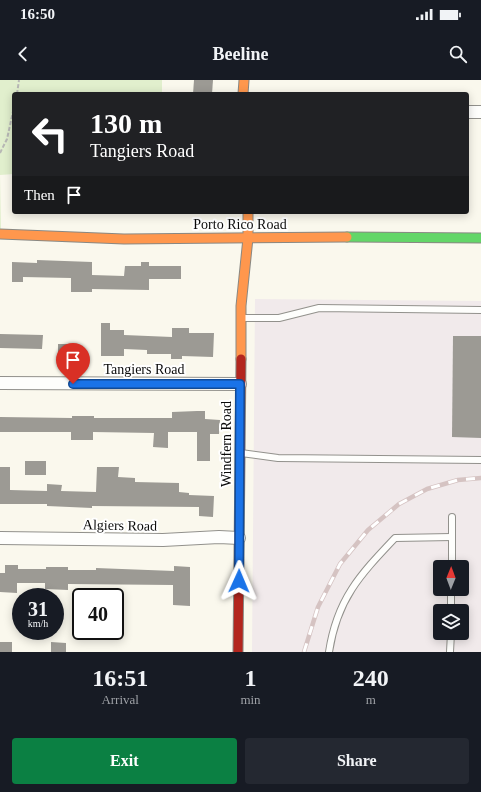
<!DOCTYPE html>
<style>
:root{--surface:#171b24;--page:#242831;--text:#f1f3f6;--muted:#9ea1a6;--accent:#0b8043}
body{margin:0;font-family:Georgia,serif;background:var(--page);color:var(--text);height:100vh;display:flex;flex-direction:column;font-size:15px;white-space:nowrap}
*{box-sizing:border-box;margin:0}
p{font-size:13px;color:var(--muted)}
.icon{flex:none;width:22px;height:22px;fill:none;stroke:currentColor;stroke-width:2;stroke-linecap:round;stroke-linejoin:round}
.map{position:relative;height:572px;overflow:hidden}
.sheet{display:flex;flex-direction:column;background:var(--surface);flex:1}
.sheet>*{flex:none}
.hud{position:absolute;left:12px;top:12px;width:457px;height:122px;border-radius:4px;box-shadow:0 2px 10px #0003;background:#202124;color:#fff;overflow:hidden}
.needle{width:26px;rotate:1deg}
.controls{position:absolute;left:433px;top:480px;display:grid;gap:8px}
.controls a{display:grid;place-items:center;width:36px;height:36px;border-radius:4px;background:var(--surface);box-shadow:0 2px 10px #0003;font-size:20px}
.speed{position:absolute;left:12px;top:508px;display:flex;gap:8px;font-size:20px;font-weight:700;text-align:center}
.speed>*{display:grid;place-content:center;width:52px;height:52px;border-radius:50%;background:var(--surface);box-shadow:0 2px 10px #0003;line-height:1}
.speed small{font-size:10px;font-weight:400}
.speed .limit{border:2px solid #111;border-radius:6px;background:#fff;color:#111}
.pin{position:absolute;display:grid;place-items:center;width:34px;height:34px;color:#fff;margin:-41px -17px;border-radius:50% 50% 50% 0;rotate:-45deg;box-shadow:0 0 4px #0007}
.pin .icon{rotate:45deg}
.me{position:absolute;width:44px;margin:-22px;rotate:1deg;stroke-linejoin:round;filter:drop-shadow(0 0 3px #0008)}
.turn{display:flex;align-items:center;gap:14px;height:84px;padding:0 12px;font-size:18px}
.turn .icon{width:52px;height:52px;stroke-width:2.5}
.turn b{display:block;font-size:28px;line-height:34px}
.then{display:flex;align-items:center;height:38px;padding:0 12px;background:#0003;gap:8px;font-size:15px}
.eta{display:flex;justify-content:space-evenly;align-items:center;height:68px;text-align:center}
.eta b{font-size:24px;font-weight:600;line-height:28px}
.action{display:flex;gap:8px;margin-top:auto;padding:8px 12px}
.action a{flex:1;height:46px;border-radius:4px;background:var(--accent);color:#fff;font-size:16px;font-weight:600;line-height:46px;text-align:center}
.action a+a{background:var(--page);color:var(--text)}
.status{display:flex;justify-content:space-between;align-items:center;height:28px;padding:0 20px;background:var(--surface);direction:ltr}
.status svg{height:11px;fill:currentColor}
header{display:flex;justify-content:space-between;align-items:center;height:52px;padding:0 12px;background:var(--surface);font-size:18px;font-weight:600}
.map>svg:first-child{display:block}
.industrial{fill:#f1eaeb;fill-rule:evenodd}
.green{fill:#e1efcd}
.building{fill:#9c9a94}
.lines{fill:none;stroke-linecap:round;stroke-linejoin:round}
.lane-casing{stroke:#92918c;stroke-width:8}
.street-casing{stroke:#92918c;stroke-width:14}
.fast-casing{stroke:#898883;stroke-width:11}
.slow-casing{stroke:#898883;stroke-width:11}
.jam-casing{stroke:#898883;stroke-width:11}
.path{stroke:#b7b7b5;stroke-width:2;stroke-dasharray:4 2;stroke-linecap:butt}
.lane{stroke:#fefefc;stroke-width:6}
.street{stroke:#fefefc;stroke-width:12}
.fast{stroke:#63d668;stroke-width:9}
.slow{stroke:#ff974d;stroke-width:9}
.jam{stroke:#b3261e;stroke-width:9}
.rail-casing{stroke:#d5c3c2;stroke-width:4.5}
.rail{stroke:#fff;stroke-width:3;stroke-dasharray:9;stroke-linecap:butt}
.route-casing{stroke:#114b97;stroke-width:10}
.route{stroke:#1a73e8;stroke-width:7}
.labels{text-anchor:middle;stroke-width:4;stroke-linejoin:round;paint-order:stroke}
.street-label{font-size:14px;fill:#0a0a0a;stroke:#fff}
</style>
<div class="status"><b>16:50</b><svg viewBox="0 0 49 12"><path d="M0 12V9h3v3zM5 12V6h3v6zM10 12V3h3v9zM15 12V0h3v12zM26 1h20v11H26zM47 4h2v5h-2z"/></svg></div>
<header><svg class="icon" aria-label="back" viewBox="0 0 24 24"><path d="M15 5l-7 7 7 7"/></svg>Beeline<svg class="icon" aria-label="search" viewBox="0 0 24 24"><circle cx="10" cy="10" r="6"/><path d="M15 15l6 6"/></svg></header>
<div class="map">
<svg width="481" height="572" viewBox="0 0 481 572">
<rect width="100%" height="100%" fill="#faf8ed"/>
<path class="industrial" d="M255,219l226,2v351h-229zM440,487h22v22h-22zM440,531h22v22h-22z"/>
<path class="green" d="M0,0h162v14h-148v80l-14,1 1,53 -1,2z"/>
<g class="building">
<path d="M194,0h19l-1,14h-19z"/>
<path d="M37,180l55,2v13l32,1 1,-10h16v-4h8v4h32v13h-32v11l-57,-1v3h-21v-14l-48,-1v5h-11v-20l25,1z"/>
<path d="M101,243h9v7h14v5l48,2v-9h17v5h25l-1,24 -31,-1v3h-11v-5h-24v-4l-23,-1v7h-23z"/>
<path d="M0,254l43,1 -1,14 -42,-1z"/>
<path d="M453,256h28v102l-29,-1z"/>
<path d="M58,264h21l-1,16 -20,-1z"/>
<path d="M197,331h8v8l15,1 -1,14h-9v27h-13v-29h-29v16l-15,-1 1,-14 -61,-1v8h-22v-8h-71v-15l72,1v-2h22v2h78v-6z"/>
<rect x="25" y="381" width="21" height="14"/>
<path d="M0,387h10v23l37,1v-7l15,1 -1,6 35,1 1,-25h22l-1,10 17,1v4l44,1v9l10,1v2l25,1 -1,21 -14,-1v-9l-107,-1v2l-45,-2v-2h-47z"/>
<path d="M5,485h13v4h28v-2h22v3h28v-2l78,3v-5l16,1v39l-17,-1v-20l-105,-1v6l-23,-1v-6h-28v10l-17,-1v-19h5z"/>
<rect x="0" y="562" width="12" height="10"/>
<path d="M51,562l15,1v9h-15z"/>
</g>
<g class="lines">
<g class="lane-casing">
<g id="lane">
<path d="M242,238h37l40,-10 162,2"/>
<path d="M241,373l37,5 203,2"/>
<path d="M452,487v-50"/>
<path d="M451,531v-22"/>
<path d="M329,572c8,-53 31,-77 66,-114l57,-1"/>
<path d="M450,572l1,-19"/>
</g>
</g>
<g class="street-casing">
<g id="street">
<path d="M467,32h14"/>
<path d="M0,303l240,1"/>
<path d="M0,458l163,2 56,-3 20,1"/>
</g>
</g>
<g class="fast-casing">
<path id="fast" d="M347,157l134,1"/>
</g>
<g class="slow-casing">
<g id="slow">
<path d="M243,14l1,-14"/>
<path d="M0,154l124,5 223,-2"/>
<path d="M241,279v-53l7,-68v-26"/>
</g>
</g>
<g class="jam-casing">
<path id="jam" d="M238,572l3,-293"/>
</g>
<g class="path">
<path d="M17,14l2,-14"/>
<path d="M0,73l7,-14 7,-32"/>
</g>
<use href="#lane" class="lane"/>
<use href="#street" class="street"/>
<use href="#fast" class="fast"/>
<use href="#slow" class="slow"/>
<use href="#jam" class="jam"/>
<g class="rail-casing">
<path id="rail" d="M304,572l14,-45 22,-43 28,-34 31,-26 28,-15 31,-9 23,-2"/>
</g>
<use href="#rail" class="rail"/>
</g>
<g class="lines">
<g class="route-casing">
<path id="route" d="M73,304h167l-1,197"/>
</g>
<use href="#route" class="route"/>
</g>
<g class="labels">
<g class="street-label">
<text x="240" y="149">Porto Rico Road</text>
<text x="144" y="294">Tangiers Road</text>
<text transform="translate(226 364) rotate(-90)" y="5">Windfern Road</text>
<text transform="translate(120 445) rotate(1)" y="5">Algiers Road</text>
</g>
</g>
</svg>
<div class="controls">
<a><svg class="needle" viewBox="-14 -14 28 28"><path d="M0-13l5 13h-10z" fill="#e53935"/><path d="M0 13l5-13h-10z" fill="#9ea1a6"/></svg></a>
<a><svg class="icon" aria-label="layers" viewBox="0 0 24 24"><path d="M12 4l9 5-9 5-9-5zM3 14l9 5 9-5"/></svg></a>
</div>
<div class="speed"><div>31<small>km/h</small></div><div class="limit">40</div></div>
<div class="pin" style="left:73px;top:304px;background:#d93025"><svg class="icon" aria-label="arrive" viewBox="0 0 24 24"><path d="M6 21V4h12l-3 4 3 4H6"/></svg></div>
<svg class="me" style="left:239px;top:501px" viewBox="-20 -20 40 40"><path d="M0-17L14 15 0 8-14 15z" fill="#1a73e8" stroke="#fff" stroke-width="4"/></svg>
<div class="hud">
<div class="turn"><svg class="icon" aria-label="left" viewBox="0 0 24 24"><path d="M17 20v-9H6M10 6l-5 5 5 5"/></svg><div><b>130 m</b>Tangiers Road</div></div>
<div class="then">Then<svg class="icon" aria-label="arrive" viewBox="0 0 24 24"><path d="M6 21V4h12l-3 4 3 4H6"/></svg></div>
</div>
</div>
<section class="sheet">
<div class="eta">
<div><b>16:51</b><p>Arrival</p></div>
<div><b>1</b><p>min</p></div>
<div><b>240</b><p>m</p></div>
</div>
<div class="action"><a>Exit</a><a>Share</a></div>
</section>
